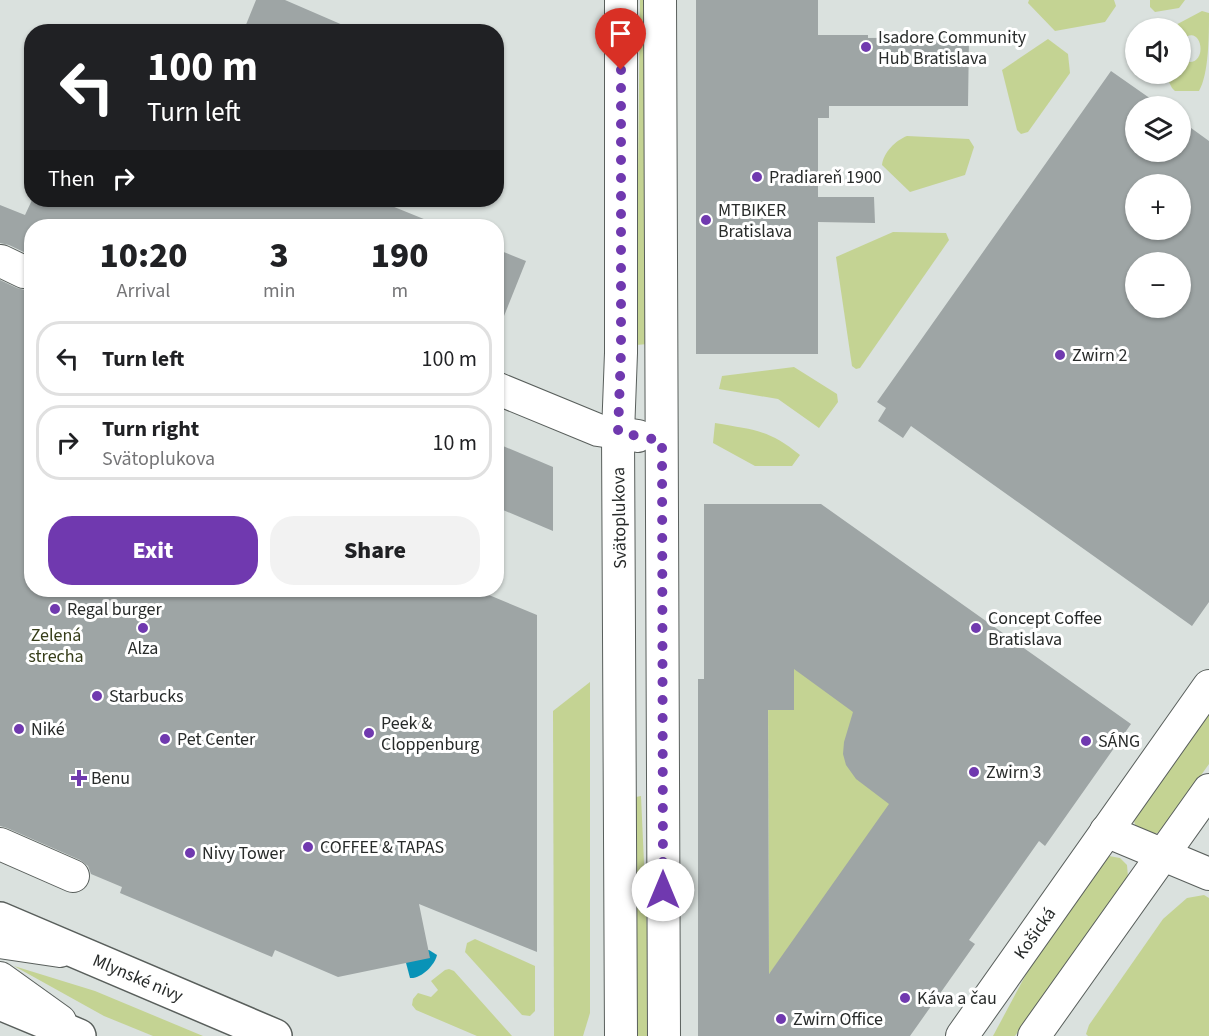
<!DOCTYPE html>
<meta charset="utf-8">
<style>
:root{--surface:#fff;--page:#f2f2f2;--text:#202124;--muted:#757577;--line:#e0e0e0;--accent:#7039af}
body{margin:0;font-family:"Source Sans 3",sans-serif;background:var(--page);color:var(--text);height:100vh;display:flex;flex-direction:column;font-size:22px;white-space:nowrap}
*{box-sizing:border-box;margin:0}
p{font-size:20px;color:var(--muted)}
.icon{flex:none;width:33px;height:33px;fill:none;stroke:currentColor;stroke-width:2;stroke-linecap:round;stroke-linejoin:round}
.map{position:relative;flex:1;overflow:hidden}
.details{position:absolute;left:24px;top:219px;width:480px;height:378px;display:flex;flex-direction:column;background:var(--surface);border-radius:24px;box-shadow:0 2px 4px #0004}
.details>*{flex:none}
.top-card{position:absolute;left:24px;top:24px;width:480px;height:183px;border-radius:24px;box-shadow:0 2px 4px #0004;background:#202124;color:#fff;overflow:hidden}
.fabs{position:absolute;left:1125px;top:18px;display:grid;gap:12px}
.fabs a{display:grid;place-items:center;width:66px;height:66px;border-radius:50%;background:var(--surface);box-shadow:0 2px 4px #0004;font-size:30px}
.pin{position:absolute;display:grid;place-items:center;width:51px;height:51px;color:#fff;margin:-62px -26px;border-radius:50% 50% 50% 0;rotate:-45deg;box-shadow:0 0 6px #0007}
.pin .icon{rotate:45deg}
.me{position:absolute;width:66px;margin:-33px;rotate:0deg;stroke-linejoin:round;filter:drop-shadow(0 0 4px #0008)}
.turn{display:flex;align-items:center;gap:21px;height:126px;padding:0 24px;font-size:27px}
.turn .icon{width:78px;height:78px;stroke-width:2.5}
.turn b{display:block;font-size:42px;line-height:51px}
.then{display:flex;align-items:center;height:57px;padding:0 24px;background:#0003;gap:12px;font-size:22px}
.eta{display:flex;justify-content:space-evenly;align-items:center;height:102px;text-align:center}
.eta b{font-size:36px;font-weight:800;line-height:42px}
.cta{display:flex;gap:12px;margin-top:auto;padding:12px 24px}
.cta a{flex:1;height:69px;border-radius:24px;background:var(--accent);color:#fff;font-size:24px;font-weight:800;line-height:69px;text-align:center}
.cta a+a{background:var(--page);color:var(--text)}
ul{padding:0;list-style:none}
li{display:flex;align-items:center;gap:18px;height:75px;margin:0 12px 9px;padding:0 12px;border:3px solid var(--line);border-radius:24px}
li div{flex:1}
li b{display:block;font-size:22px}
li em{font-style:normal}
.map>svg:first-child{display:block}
.green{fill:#c4d393}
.water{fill:#0993b7}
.building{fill:#9ea5a5;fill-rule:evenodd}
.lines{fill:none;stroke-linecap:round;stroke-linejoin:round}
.minor-casing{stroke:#595f5c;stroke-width:34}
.major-casing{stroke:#595f5c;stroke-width:36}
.minor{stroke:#fff;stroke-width:32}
.major{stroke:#fff;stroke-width:33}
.route{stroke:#7039af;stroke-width:10;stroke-dasharray:0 18}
.poi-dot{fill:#7039af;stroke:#fff;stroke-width:2}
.labels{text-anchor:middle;stroke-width:6;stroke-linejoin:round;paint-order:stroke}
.poi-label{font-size:18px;fill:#282b2a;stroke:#fff;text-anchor:start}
.street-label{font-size:18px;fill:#282b2a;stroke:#fff}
.park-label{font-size:18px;fill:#363d19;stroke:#fff}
</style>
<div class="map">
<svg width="1209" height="1036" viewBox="0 0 1209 1036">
<rect width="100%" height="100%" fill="#dae1de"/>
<g class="green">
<path d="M640,0h10l-2,344 -12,1z"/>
<path d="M1029,0h85l2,6 -11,16 -50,9 -27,-28z"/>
<path d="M1150,0h35l-6,8 -24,4 -5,-5z"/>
<path d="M1202,11l7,2c0,22 0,61 -10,78h-24l-3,-3 -7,-14h15l1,-17 8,5c20,1 12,-42 -8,-21l-1,-13h-10z"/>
<path d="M1048,39l20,15 2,19 -42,59 -7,2 -4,-4 -15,-60z"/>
<path d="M907,136l62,3 5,8 -9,28 -55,17 -28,-27c1,-12 14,-25 25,-29z"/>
<path d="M893,232l53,1 3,7 -89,128 -4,1 -4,-3 -16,-109z"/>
<path d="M794,367l43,27 1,8 -19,26 -41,-29 -59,-10 3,-13z"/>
<path d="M715,423c39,7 53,6 85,32l-8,11h-37l-42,-23z"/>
<path d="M773,654l192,67 -196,253 -1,-296z"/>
<path d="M590,682v331l-7,23h-29l-1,-325z"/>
<path d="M1209,710v54l-48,67 -12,6 -11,-3 -4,-13 2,-8z"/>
<path d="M641,796l6,134v106h-11v-239z"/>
<path d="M1109,856l11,2 7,7 1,12 -113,159h-22l45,-84 61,-89z"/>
<path d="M1204,895l5,3v138h-121l-2,-2 3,-9 74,-106 24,-21z"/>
<path d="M475,939l60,27v45l-5,5 -8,-1 -57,-63 2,-9z"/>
<path d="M14,966l81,25 108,45h-50l-49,-20z"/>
<path d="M449,969l5,2 58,65h-35l-61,-26 -4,-5 1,-6 5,-6 13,4 7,-7 -7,-9 14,-11z"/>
</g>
<path class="water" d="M429,950l8,5c-2,10 -16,24 -27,23l-5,-19 3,-6z"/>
<g class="building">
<path d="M256,0h29l74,32h-116z"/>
<path d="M696,0h122v35h50v3l101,-1 -1,69h-139v12h-11v79h56l1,26 -57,-1v132h-122z"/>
<path d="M1111,71l50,35h-25v46h44v-32l29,21v461l-17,24 -281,-200 -8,12 -25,-17 8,-13 -9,-6zM1136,184h44v46h-44zM1136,262h44v46h-44z"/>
<path d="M32,200h345l64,26h-409v30l-23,-11 -9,-2v-38l25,10z"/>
<path d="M496,249l30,12 -28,70h-2z"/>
<path d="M0,280l17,8 8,2 7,-2v302h445l60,25v337l-118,-48 11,54 -92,19 -63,-27 -3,7 -152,-64 2,-6 -31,-13 -3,-8 -8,-6 -73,-32 -7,-2z"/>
<path d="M496,443l57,24v64l-57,-24z"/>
<path d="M704,504h117l310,220 -86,122 -6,-5 -70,99 6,4 -65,92h-212v-357h6zM794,669l59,43 -9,30 -1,12 3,11 10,14 33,25 -120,170 -1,-264h26z"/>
</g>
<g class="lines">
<g class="minor-casing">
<g id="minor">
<path d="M660,0l4,1036"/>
<path d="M1,261l23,11"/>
<path d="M496,388l102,42 40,6"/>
<path d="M1106,831l103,43"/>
<path d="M0,844l73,32"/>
<path d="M0,942l60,9"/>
<path d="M0,978l60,43"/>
<path d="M621,1036l-3,-603 3,-80v-353"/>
<path id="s1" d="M962,1036l247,-350"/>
<path d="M1034,1036l175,-246"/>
</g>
</g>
<g class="major-casing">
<g id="major">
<path id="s2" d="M0,919l275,117"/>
<path d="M0,1003l79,33"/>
</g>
</g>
<use href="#minor" class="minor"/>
<use href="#major" class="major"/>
</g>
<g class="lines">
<path class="route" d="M621,70v282l-3,80 44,9 1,449"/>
</g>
<g class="poi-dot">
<circle cx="866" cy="47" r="6"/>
<circle cx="757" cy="177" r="6"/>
<circle cx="706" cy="220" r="6"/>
<circle cx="1060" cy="355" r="6"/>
<circle cx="55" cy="609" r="6"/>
<circle cx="143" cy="628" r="6"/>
<circle cx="976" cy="628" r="6"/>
<circle cx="97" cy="696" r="6"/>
<circle cx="19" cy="729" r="6"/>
<circle cx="369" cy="733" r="6"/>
<circle cx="165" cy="739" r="6"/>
<circle cx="1086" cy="741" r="6"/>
<circle cx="974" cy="772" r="6"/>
<path d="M76 769h6v6h6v6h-6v6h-6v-6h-6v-6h6z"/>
<circle cx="308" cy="847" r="6"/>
<circle cx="190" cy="853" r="6"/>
<circle cx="905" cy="998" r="6"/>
<circle cx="781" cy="1019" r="6"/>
</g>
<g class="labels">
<g class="poi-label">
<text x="878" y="43">Isadore Community<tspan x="878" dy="21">Hub Bratislava</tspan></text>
<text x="769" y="183">Pradiareň 1900</text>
<text x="718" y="216">MTBIKER<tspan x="718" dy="21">Bratislava</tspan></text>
<text x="1072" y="361">Zwirn 2</text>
<text x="67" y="615">Regal burger</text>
<text x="988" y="624">Concept Coffee<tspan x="988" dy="21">Bratislava</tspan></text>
<text x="143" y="654" text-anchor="middle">Alza</text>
<text x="109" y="702">Starbucks</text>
<text x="381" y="729">Peek &amp;<tspan x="381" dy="21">Cloppenburg</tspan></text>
<text x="31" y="735">Niké</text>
<text x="177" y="745">Pet Center</text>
<text x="1098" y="747">SÁNG</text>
<text x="986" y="778">Zwirn 3</text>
<text x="91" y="784">Benu</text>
<text x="320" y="853">COFFEE &amp; TAPAS</text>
<text x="202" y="859">Nivy Tower</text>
<text x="917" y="1004">Káva a čau</text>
<text x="793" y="1025">Zwirn Office</text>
</g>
<g class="street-label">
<text transform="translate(619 518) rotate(-91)" y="6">Svätoplukova</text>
<text dy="6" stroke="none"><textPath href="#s1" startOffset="126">Košická</textPath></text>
<text dy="6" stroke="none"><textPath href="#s2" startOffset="150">Mlynské nivy</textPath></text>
</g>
<g class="park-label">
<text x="56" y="641">Zelená<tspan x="56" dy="21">strecha</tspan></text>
</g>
</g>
</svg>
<div class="fabs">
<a><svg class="icon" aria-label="sound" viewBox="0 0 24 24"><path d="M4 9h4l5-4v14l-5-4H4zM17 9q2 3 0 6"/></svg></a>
<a><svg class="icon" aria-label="layers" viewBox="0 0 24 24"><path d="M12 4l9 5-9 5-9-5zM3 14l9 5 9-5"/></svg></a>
<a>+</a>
<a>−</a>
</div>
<div class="pin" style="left:621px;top:70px;background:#d93025"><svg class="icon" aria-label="arrive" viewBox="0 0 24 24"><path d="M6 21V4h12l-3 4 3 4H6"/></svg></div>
<svg class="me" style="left:663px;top:890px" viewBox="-20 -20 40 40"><circle r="19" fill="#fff"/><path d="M0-13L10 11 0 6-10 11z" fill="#7039af"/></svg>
<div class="top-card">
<div class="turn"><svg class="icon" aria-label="left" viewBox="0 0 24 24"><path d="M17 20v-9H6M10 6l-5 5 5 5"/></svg><div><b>100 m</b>Turn left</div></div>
<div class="then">Then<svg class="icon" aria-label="right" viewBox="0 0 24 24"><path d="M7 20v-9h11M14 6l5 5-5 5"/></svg></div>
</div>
<section class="details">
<div class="eta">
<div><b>10:20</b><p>Arrival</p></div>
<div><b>3</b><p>min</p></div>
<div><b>190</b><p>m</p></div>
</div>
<ul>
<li><svg class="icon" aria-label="left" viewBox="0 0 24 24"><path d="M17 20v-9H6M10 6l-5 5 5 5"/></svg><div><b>Turn left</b></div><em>100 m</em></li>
<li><svg class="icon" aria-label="right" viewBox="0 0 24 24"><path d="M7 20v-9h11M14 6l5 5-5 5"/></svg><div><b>Turn right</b><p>Svätoplukova</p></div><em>10 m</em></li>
</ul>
<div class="cta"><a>Exit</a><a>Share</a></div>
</section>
</div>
